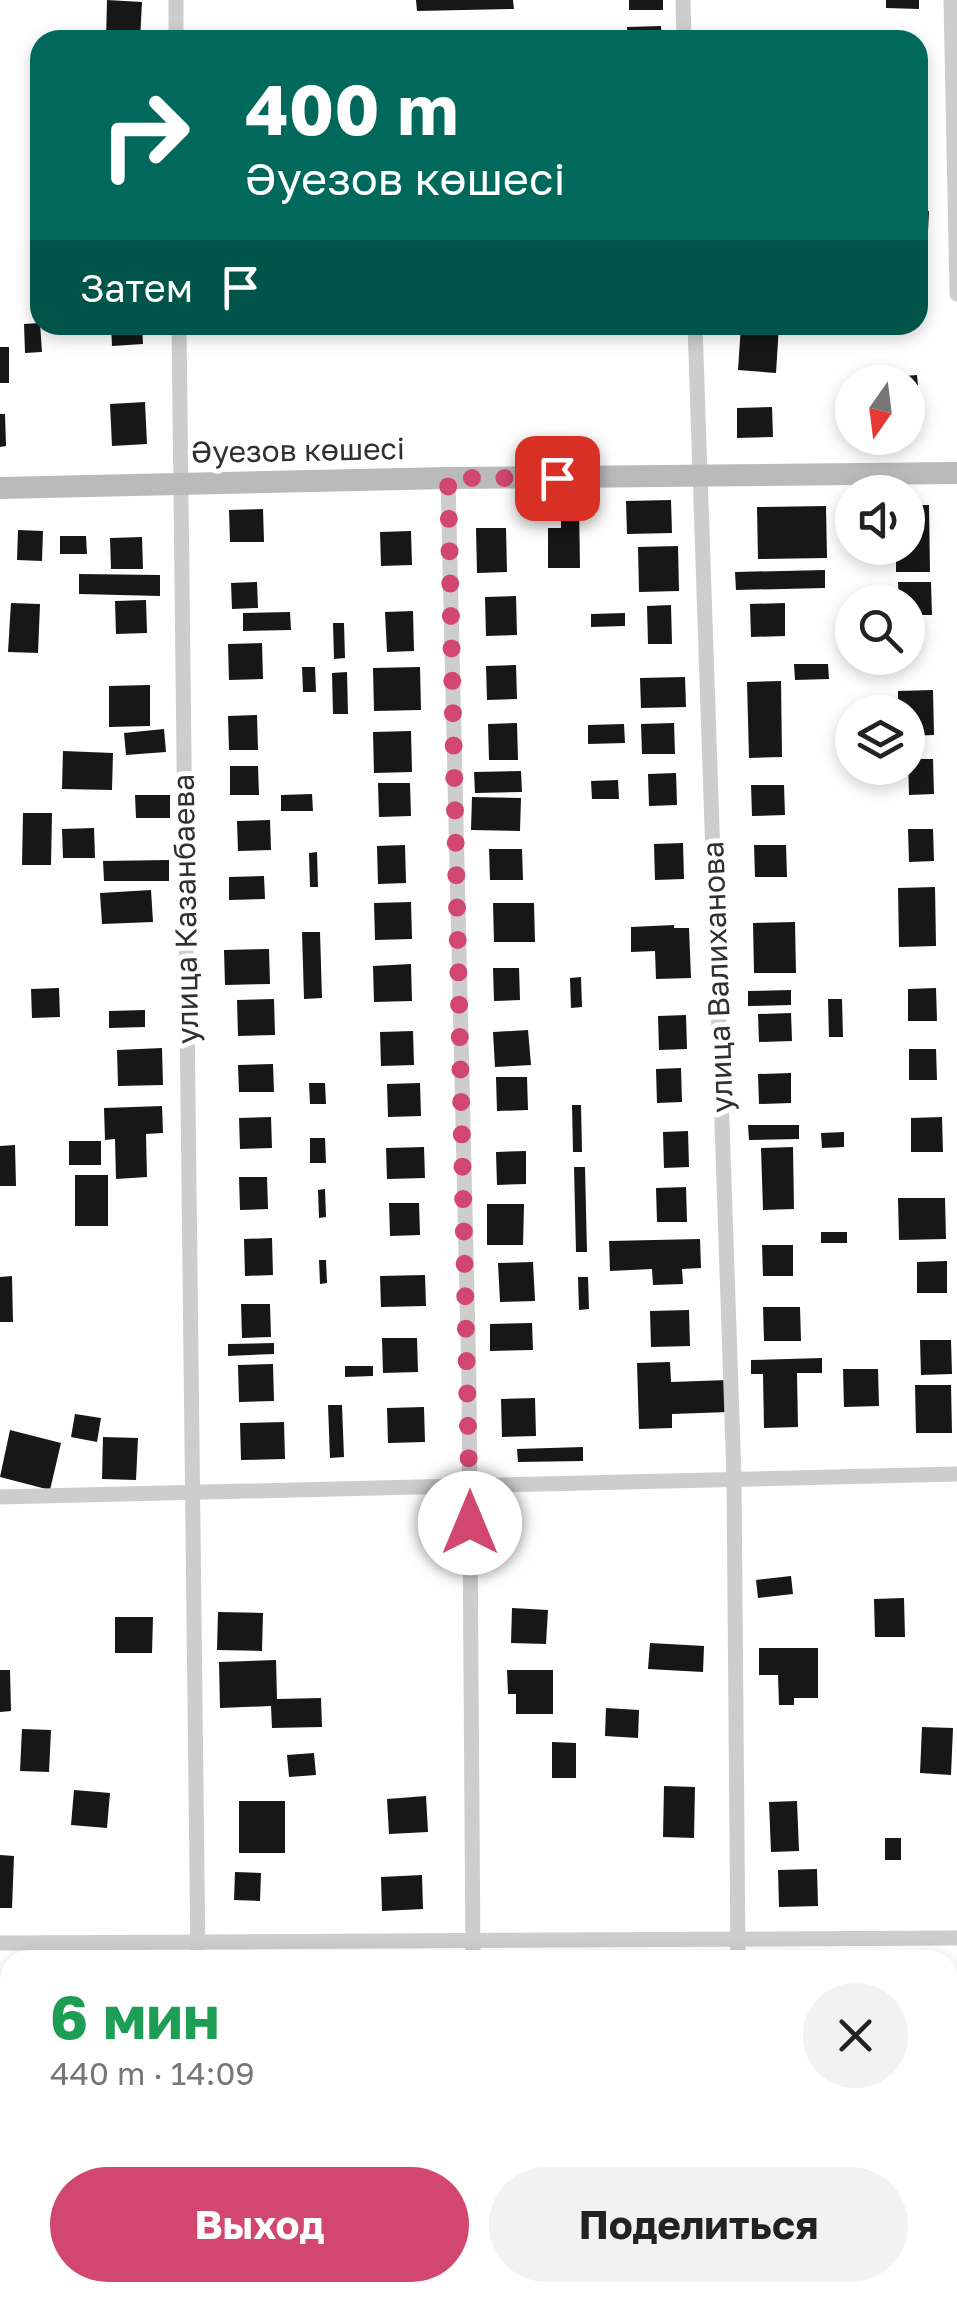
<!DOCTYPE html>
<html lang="ru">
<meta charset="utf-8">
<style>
:root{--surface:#fff;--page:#f2f2f2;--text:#222;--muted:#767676;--accent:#d24770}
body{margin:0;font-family:"Golos Text",sans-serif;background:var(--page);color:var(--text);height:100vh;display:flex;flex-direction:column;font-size:38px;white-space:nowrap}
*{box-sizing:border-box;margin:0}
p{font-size:32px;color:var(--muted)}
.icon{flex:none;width:55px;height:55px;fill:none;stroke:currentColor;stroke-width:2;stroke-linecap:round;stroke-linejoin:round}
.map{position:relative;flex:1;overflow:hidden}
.drawer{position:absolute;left:0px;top:1950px;width:958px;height:352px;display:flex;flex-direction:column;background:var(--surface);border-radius:30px 30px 0 0;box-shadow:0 5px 15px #0003}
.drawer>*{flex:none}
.banner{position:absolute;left:30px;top:30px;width:898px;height:305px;border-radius:30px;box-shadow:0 5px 15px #0003;background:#00695c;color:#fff;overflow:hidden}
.needle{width:65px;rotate:194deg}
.buttons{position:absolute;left:835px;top:365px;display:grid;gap:20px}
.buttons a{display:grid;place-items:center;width:90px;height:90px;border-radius:50%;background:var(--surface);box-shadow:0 5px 15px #0003;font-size:50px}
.pin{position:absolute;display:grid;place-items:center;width:85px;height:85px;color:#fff;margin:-42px;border-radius:20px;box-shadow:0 5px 15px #0006}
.me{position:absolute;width:110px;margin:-55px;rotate:0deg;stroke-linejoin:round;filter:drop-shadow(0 0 8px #0008)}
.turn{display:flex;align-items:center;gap:35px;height:210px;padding:0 50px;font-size:45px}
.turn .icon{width:130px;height:130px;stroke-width:2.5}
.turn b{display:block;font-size:70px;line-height:85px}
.then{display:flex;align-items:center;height:95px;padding:0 50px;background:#0003;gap:20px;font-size:38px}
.round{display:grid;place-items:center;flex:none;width:105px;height:105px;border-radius:52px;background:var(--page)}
.overview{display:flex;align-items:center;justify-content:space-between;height:170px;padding:0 50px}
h1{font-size:60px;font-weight:700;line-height:75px;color:#1e9e55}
.action{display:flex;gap:20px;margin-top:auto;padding:20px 50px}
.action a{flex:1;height:115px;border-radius:60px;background:var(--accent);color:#fff;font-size:40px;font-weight:700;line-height:115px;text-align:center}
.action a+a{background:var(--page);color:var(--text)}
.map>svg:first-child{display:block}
.building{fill:#171717}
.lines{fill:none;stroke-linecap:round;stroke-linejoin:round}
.street{stroke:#cdcdcd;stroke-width:15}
.secondary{stroke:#bababa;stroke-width:22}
.route{stroke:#d24770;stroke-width:18;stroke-dasharray:0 32.4}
.labels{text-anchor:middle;stroke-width:10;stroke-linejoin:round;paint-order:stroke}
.street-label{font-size:30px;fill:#303030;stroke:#fff}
</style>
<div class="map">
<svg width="957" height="2302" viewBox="0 0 957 2302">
<rect width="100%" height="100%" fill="#fff"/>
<g class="building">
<path d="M107,0l35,2 -2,38h-34z"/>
<path d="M416,0h97l1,9 -97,2z"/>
<rect x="629" y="0" width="34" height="10"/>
<path d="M886,0h33v9l-33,-1z"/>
<path d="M661,26l1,14h-34l-1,-13z"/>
<path d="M918,210l11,1 -2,40 -9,-1z"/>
<path d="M40,323l2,29 -17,1 -1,-29z"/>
<path d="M111,325h31l1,19 -31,2z"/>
<path d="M741,325h38l-3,48 -38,-3z"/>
<rect x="0" y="347" width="9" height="36"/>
<path d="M917,375l3,31 -12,1v-25h-27v-4z"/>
<path d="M145,402l2,42 -35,2 -2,-42z"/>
<path d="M772,407l1,30 -36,1v-30z"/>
<path d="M0,414h5l1,32 -6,1z"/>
<path d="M671,500l1,33 -45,1 -1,-33z"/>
<path d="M561,504h18l1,64h-32v-40h13z"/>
<path d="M908,505h21l1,67h-34v-24h12z"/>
<path d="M826,506l1,52 -69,1 -1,-52z"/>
<path d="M263,509l1,33h-34l-1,-32z"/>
<path d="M476,528h30l1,44 -30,1z"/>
<path d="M18,530l25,1 -1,30 -25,-1z"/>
<path d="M411,531l1,34 -31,1 -1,-34z"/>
<path d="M60,536h26l1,18h-27z"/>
<path d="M142,537l1,32h-32l-1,-31z"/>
<path d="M678,546l1,45 -40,1 -1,-45z"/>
<path d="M825,570v18l-89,2 -1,-18z"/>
<path d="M79,574l81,1v21l-81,-2z"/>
<path d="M257,582l1,26 -26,1 -1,-26z"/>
<path d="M898,582h33l1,33h-24v-13h-9z"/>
<path d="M516,596l1,39 -31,1 -1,-39z"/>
<path d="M146,600l1,33 -31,1 -1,-33z"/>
<path d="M11,603l29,1 -2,49 -30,-1z"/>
<path d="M785,603v33l-34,1 -1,-33z"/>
<path d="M671,605l1,39h-24l-1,-38z"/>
<path d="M413,611l1,40 -27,1 -2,-40z"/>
<path d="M290,612l1,18 -48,1v-18z"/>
<path d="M625,613v13l-34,1v-13z"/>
<path d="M333,623h11l1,35 -11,1z"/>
<path d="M262,643l1,36 -34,1 -1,-36z"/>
<path d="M794,664h34l1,15 -34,1z"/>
<path d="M516,665l1,34 -30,1 -1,-34z"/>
<path d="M302,667h13l1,25h-13z"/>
<path d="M420,667l1,43 -47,1 -1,-43z"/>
<path d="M347,672l1,42h-15l-1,-41z"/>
<path d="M685,677l1,30 -45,1 -1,-30z"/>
<path d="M781,681l1,76 -33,1 -2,-76z"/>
<path d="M150,685v41l-41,1v-41z"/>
<path d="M933,690l1,45 -26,1v-24h-10v-21z"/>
<path d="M257,715l1,35h-29l-1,-34z"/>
<path d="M517,723l1,37h-29l-1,-36z"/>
<path d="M674,723l1,31h-33l-1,-30z"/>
<path d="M624,724l1,19 -37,1v-19z"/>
<path d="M164,729l2,23 -40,3 -2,-22z"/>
<path d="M411,731l1,41 -38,1 -1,-41z"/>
<path d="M63,751l50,2 -1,37 -50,-1z"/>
<path d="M908,759h25l1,35 -25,1z"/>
<path d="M230,766h28l1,29h-29z"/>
<path d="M521,771l1,21 -47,1 -1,-21z"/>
<path d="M676,773l1,32 -28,1 -1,-32z"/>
<path d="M618,780l1,19h-27l-1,-18z"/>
<path d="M378,783h32l1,33 -32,1z"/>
<path d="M751,785h33l1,30 -33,1z"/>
<path d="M312,794l1,17h-32v-16z"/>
<path d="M135,795h35v23h-34z"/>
<path d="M472,797l49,1 -1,33 -49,-1z"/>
<path d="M23,813h29l-1,52h-29z"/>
<path d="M270,820l1,30 -33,1 -1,-30z"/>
<path d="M94,828l1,30h-32l-1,-29z"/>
<path d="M908,829h25l1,32 -25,1z"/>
<path d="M683,843l1,36 -29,1 -1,-36z"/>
<path d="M405,845l1,38 -28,1 -1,-38z"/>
<path d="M754,845h32l1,32h-32z"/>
<path d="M489,849h33l1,31h-33z"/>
<path d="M317,852l1,35h-8l-1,-34z"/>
<path d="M169,860v21h-65l-1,-20z"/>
<path d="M264,876l1,23 -36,1v-23z"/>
<path d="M935,887l1,59 -37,1 -1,-59z"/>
<path d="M151,890l2,32 -51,2 -2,-31z"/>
<path d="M411,902l1,37 -37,1 -1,-37z"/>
<path d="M493,903h41l1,39h-41z"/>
<path d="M795,922l1,51h-42l-1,-50z"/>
<path d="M674,925v3h15l2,50 -35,1 -1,-28 -24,1v-25z"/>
<path d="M302,932h18l2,66 -18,1z"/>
<path d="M269,949l1,35 -45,1 -1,-35z"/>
<path d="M411,964l1,37 -38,1 -1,-36z"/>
<path d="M493,968h26l1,32 -26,1z"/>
<path d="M581,977l1,30 -11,1 -1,-30z"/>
<path d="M59,988l1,29 -28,1 -1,-29z"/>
<path d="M936,988l1,33h-29v-32z"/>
<path d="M791,990v15l-43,1v-15z"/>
<path d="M274,999l1,36 -37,1 -1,-36z"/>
<path d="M828,999h14l1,38h-14z"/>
<path d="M145,1010v17l-36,1v-17z"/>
<path d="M791,1013l1,28 -33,1 -1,-28z"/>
<path d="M686,1015l1,34 -28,1 -1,-34z"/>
<path d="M528,1030l3,35 -36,2 -2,-35z"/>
<path d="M413,1031l1,34 -33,1 -1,-34z"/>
<path d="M162,1048l1,37 -45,1 -1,-36z"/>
<path d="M909,1049h27l1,31h-28z"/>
<path d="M273,1064l1,28h-35l-1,-27z"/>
<path d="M681,1068l1,34 -25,1 -1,-34z"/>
<path d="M791,1073v30l-32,1 -1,-30z"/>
<path d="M496,1077h31l1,33 -31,1z"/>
<path d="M309,1083h16l1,21h-16z"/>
<path d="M420,1083l1,33 -33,1 -1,-33z"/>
<path d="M572,1105h9l1,47h-9z"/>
<path d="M162,1106l1,27 -17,1 1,43 -31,2 -1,-40 -10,1 -1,-32z"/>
<path d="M271,1117l1,31 -32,1 -1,-31z"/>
<path d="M942,1117l1,35h-32v-34z"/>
<path d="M748,1125h51v14l-50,1z"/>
<path d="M688,1131l1,36 -25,1 -1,-36z"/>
<path d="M844,1132v15l-22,1 -1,-15z"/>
<path d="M310,1138h15l1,25h-16z"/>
<rect x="69" y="1141" width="32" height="24"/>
<path d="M15,1145l1,41h-16v-40z"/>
<path d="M424,1147l1,31 -38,1 -1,-31z"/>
<path d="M793,1147l1,62 -31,1 -2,-62z"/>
<path d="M526,1151v33l-29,1 -1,-33z"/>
<path d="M574,1167h11l2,85h-11z"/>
<rect x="75" y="1175" width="33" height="51"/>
<path d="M239,1177h28l1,32 -28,1z"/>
<path d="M686,1187l1,35h-30l-1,-34z"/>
<path d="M325,1189l1,28 -7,1 -1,-28z"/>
<path d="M898,1198h47l1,41 -47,1z"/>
<path d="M389,1203h30l1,32 -30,1z"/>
<path d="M487,1204h37l-1,41h-36z"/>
<rect x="821" y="1232" width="26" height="11"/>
<path d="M272,1238l1,37 -28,1 -1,-37z"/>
<path d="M700,1239l1,29 -19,1 1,15 -30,1 -1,-16 -42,2 -1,-30z"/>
<path d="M762,1245h31v31h-30z"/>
<path d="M319,1260h7l1,23 -7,1z"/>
<path d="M947,1261v32h-30v-31z"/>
<path d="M533,1262l2,39 -35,1 -2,-39z"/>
<path d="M425,1275l1,31 -45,1 -1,-31z"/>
<path d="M12,1276l1,46h-13v-45z"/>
<path d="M578,1277h10l1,32 -10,1z"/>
<path d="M241,1304h29l1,33 -29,1z"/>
<path d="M763,1307h37l1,34h-37z"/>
<path d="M689,1310l1,36 -39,1 -1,-36z"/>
<path d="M532,1323l1,27 -43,1v-27z"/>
<path d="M382,1338h35l1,34 -35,1z"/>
<path d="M920,1340h31l1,34 -31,1z"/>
<path d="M274,1343v11l-46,2v-12z"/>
<path d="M822,1358v15h-25l1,54 -34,1 -1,-54h-12v-14z"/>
<path d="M670,1362l1,20 57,-2 1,32 -57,2v14l-33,1 -2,-66z"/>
<path d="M273,1364l1,37 -35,1 -1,-37z"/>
<path d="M345,1366h28v10l-28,1z"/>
<path d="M843,1369h35l1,37 -35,1z"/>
<path d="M915,1385h36l1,48h-36z"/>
<path d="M535,1398l1,38 -34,1 -1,-38z"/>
<path d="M328,1405h14l2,52 -14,1z"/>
<path d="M424,1407l1,35 -37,1 -1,-35z"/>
<path d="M75,1414l26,4 -4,24 -26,-5z"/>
<path d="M284,1422l1,37 -44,1 -1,-37z"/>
<path d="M10,1430l51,13 -11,47 -50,-13z"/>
<path d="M103,1437l35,1 -2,42 -34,-1z"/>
<path d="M583,1447v14l-65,1 -1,-13z"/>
<path d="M791,1576l2,18 -35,4 -2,-18z"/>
<path d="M904,1598l1,39h-30l-1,-38z"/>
<path d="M512,1608l36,2 -2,34 -35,-1z"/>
<path d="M218,1612l45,1 -1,38 -45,-1z"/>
<path d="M115,1617h38l-1,36h-37z"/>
<path d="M650,1643l54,3 -1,26 -55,-3z"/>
<path d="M759,1648h59v50h-24v7h-15l-1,-30h-19z"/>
<path d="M276,1660l1,39 44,-1 1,29 -50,1 -1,-22 -51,2 -1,-46z"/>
<path d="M0,1670h10l1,41 -11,1z"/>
<path d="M507,1670h46v44h-37v-20h-8z"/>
<path d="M606,1708l33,2 -1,28 -33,-2z"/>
<path d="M922,1727l31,1 -2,47 -31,-2z"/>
<path d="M22,1729l29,1 -2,42 -29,-1z"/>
<path d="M552,1742l24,1v35h-24z"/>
<path d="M314,1753l2,22 -27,2 -2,-22z"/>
<path d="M664,1786l31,1 -1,51 -31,-1z"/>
<path d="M74,1790l36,3 -3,35 -36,-3z"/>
<path d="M426,1796l2,36 -39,2 -2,-35z"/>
<rect x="239" y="1801" width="46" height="52"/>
<path d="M797,1801l2,50 -28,1 -2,-50z"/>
<rect x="885" y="1838" width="16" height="22"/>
<path d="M0,1855l14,1 -2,52h-12z"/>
<path d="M817,1869l1,37 -39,1 -1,-37z"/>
<path d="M235,1872l26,1 -1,28 -26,-1z"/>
<path d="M422,1875l1,34 -41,2 -1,-34z"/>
<rect x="948" y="1983" width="9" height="36"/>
<path d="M0,2001h10v34l-10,1z"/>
<path d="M10,2166v58l-10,1v-58z"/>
<path d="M782,2292h39v3l-39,3z"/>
</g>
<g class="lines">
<g class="street">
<path d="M176,0v40"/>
<path d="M683,0l1,40"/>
<path d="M951,0l6,294"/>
<path d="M179,325l19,1635"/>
<path d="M695,325l39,1152 4,483"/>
<path d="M448,478l21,904 4,578"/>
<path d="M0,1497l957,-23"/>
<path d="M0,1943l957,-5"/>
<path d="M203,2292v10"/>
<path d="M475,2292v10"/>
<path d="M731,2302v-10"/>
</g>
<path class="secondary" d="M0,488l448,-10 509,-5"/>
</g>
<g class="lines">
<path class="route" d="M470,1523l-22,-1045h109"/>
</g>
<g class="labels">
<g class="street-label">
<text transform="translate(298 451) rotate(-1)" y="10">Әуезов көшесі</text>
<text transform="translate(186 909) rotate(-91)" y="10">улица Казанбаева</text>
<text transform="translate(718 977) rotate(-92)" y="10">улица Валиханова</text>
</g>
</g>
</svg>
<div class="buttons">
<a><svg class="needle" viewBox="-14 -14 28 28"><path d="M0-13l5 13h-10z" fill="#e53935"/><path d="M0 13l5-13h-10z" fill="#767676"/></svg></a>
<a><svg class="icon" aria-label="sound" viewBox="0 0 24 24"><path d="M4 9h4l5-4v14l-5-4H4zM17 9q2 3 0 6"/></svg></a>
<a><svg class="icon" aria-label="search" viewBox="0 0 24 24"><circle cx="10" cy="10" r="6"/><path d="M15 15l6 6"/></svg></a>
<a><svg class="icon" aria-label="layers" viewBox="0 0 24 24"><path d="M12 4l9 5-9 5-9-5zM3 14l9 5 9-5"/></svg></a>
</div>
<div class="pin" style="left:557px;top:478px;background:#d93025"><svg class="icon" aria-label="arrive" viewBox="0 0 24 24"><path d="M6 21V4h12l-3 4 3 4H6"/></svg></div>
<svg class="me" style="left:470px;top:1523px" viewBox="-20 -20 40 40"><circle r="19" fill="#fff"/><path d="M0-13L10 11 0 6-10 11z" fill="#d24770"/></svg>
<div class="banner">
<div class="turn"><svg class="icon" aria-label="right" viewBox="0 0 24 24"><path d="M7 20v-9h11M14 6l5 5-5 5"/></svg><div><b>400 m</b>Әуезов көшесі</div></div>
<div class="then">Затем<svg class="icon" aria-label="arrive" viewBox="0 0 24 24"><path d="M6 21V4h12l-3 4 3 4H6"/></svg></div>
</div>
<section class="drawer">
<div class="overview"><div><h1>6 мин</h1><p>440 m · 14:09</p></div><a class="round"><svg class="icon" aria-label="close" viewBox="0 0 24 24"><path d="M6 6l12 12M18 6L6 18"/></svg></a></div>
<div class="action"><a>Выход</a><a>Поделиться</a></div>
</section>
</div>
